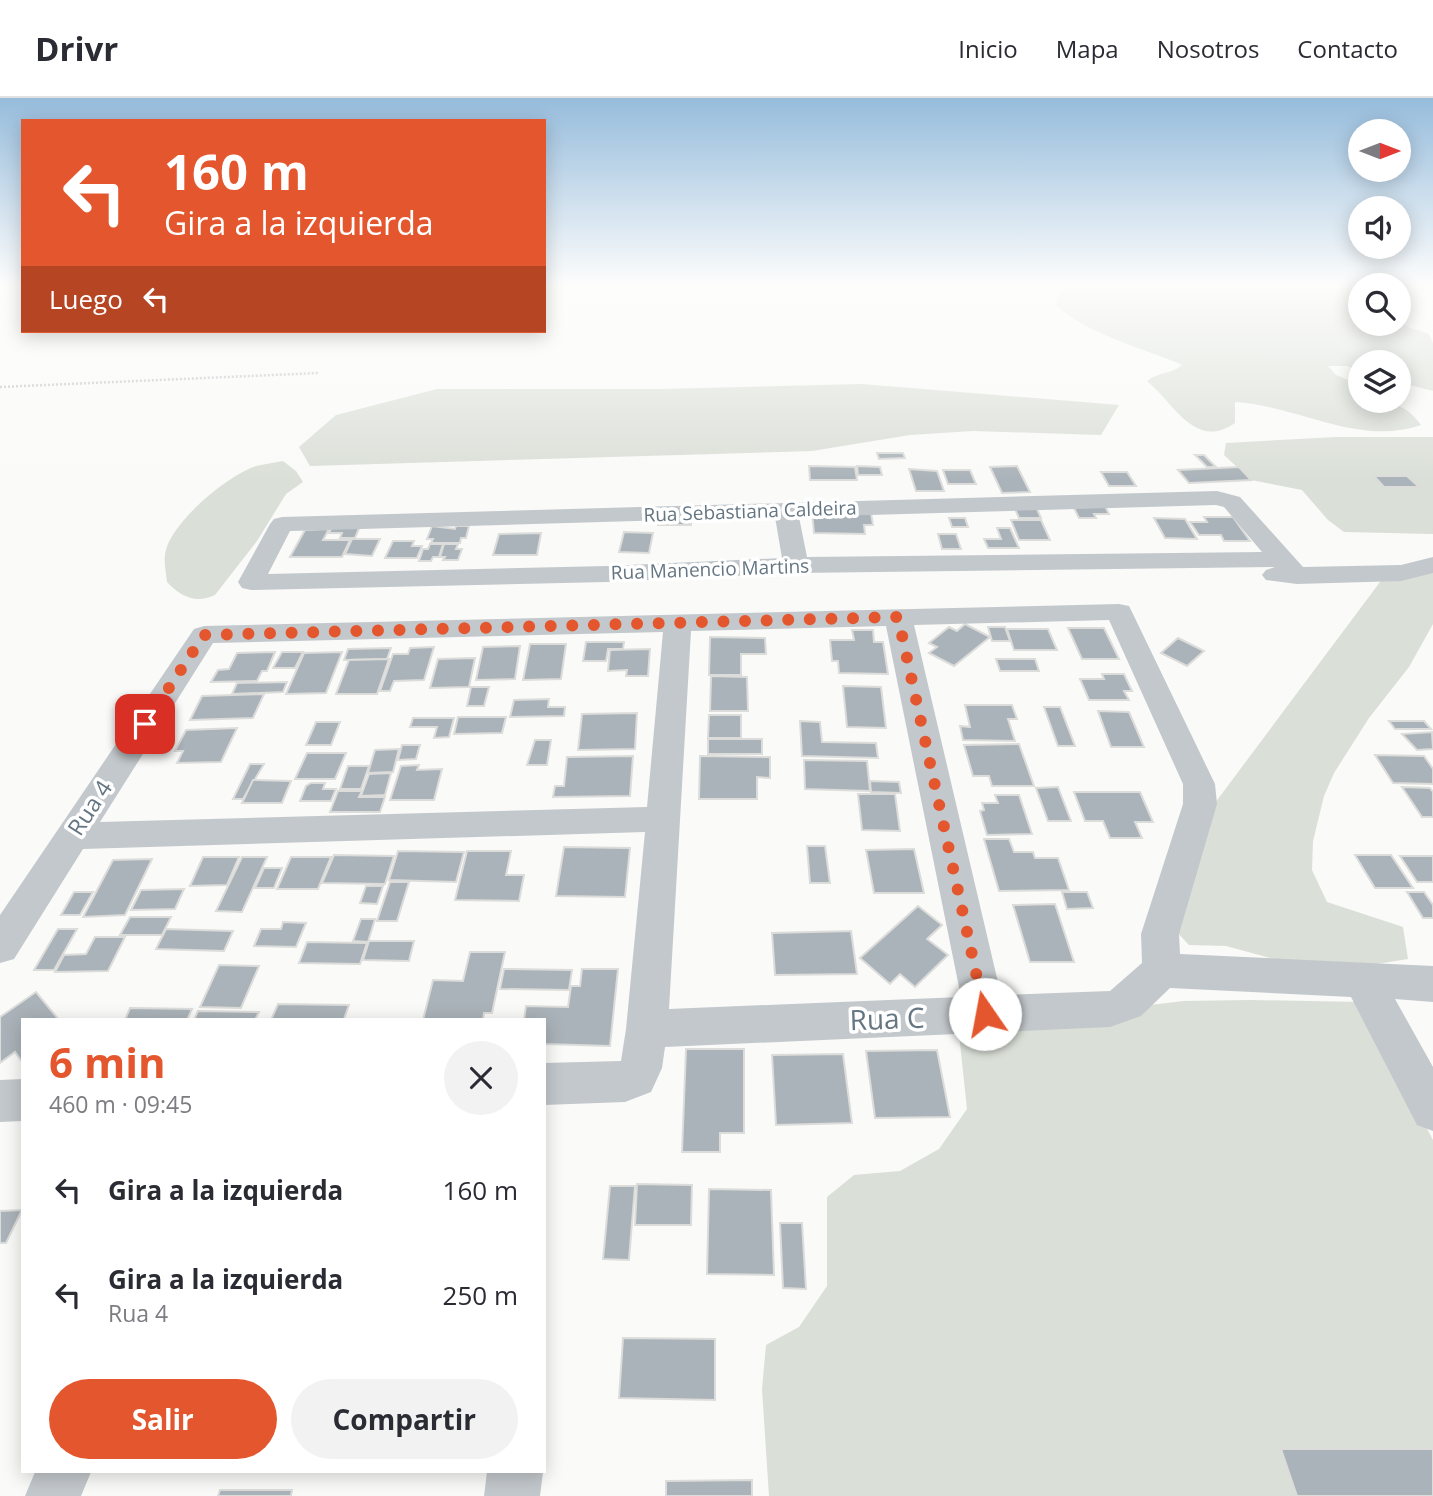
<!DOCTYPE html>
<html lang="es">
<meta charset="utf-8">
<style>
:root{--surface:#fff;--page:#f2f2f3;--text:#2b2b33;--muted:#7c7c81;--line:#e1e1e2;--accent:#e4572e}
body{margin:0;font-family:"Open Sans",sans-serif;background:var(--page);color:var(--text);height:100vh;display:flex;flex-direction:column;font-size:26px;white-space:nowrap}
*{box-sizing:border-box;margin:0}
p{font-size:23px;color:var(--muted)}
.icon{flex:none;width:38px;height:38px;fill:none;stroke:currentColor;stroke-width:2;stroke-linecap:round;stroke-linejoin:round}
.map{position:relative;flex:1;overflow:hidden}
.side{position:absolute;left:21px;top:920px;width:525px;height:455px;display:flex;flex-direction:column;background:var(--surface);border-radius:0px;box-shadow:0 4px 18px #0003}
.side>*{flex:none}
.top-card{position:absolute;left:21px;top:21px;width:525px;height:214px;border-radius:0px;box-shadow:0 4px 18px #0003;background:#e4572e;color:#fff;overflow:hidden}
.needle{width:46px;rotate:90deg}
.controls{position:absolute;left:1348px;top:21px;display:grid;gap:14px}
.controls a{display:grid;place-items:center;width:63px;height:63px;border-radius:50%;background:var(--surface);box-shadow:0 4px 18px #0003;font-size:35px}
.pin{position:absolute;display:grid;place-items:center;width:60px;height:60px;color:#fff;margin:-30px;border-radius:14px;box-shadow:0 4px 10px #0006}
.me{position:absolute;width:77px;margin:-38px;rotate:348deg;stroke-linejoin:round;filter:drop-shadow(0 0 5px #0008)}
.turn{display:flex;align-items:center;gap:24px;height:147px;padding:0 28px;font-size:32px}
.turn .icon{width:91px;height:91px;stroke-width:2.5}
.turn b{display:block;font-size:49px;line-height:60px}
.then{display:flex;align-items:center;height:66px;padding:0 28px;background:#0003;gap:14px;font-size:26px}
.round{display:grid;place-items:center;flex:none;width:74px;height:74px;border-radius:37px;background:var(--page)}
.summary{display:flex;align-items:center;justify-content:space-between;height:119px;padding:0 28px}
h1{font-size:42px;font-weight:700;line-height:52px;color:var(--accent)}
.cta{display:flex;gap:14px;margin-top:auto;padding:14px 28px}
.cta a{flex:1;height:80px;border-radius:42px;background:var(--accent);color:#fff;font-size:28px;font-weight:700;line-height:80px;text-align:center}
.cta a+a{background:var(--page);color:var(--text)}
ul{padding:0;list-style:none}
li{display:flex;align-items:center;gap:21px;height:105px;padding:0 28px}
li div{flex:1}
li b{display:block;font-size:26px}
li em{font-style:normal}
header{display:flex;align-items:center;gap:42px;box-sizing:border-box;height:98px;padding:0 35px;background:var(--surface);border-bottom:2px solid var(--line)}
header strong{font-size:33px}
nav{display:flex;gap:38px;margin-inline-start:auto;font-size:24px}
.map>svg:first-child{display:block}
.green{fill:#dadfd7}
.building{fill:#aab3b9;stroke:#dcdcda;stroke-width:2}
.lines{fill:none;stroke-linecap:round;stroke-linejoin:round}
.path{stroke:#bbbfc2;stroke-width:2.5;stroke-dasharray:2 2;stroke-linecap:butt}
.minor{fill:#c3c8cc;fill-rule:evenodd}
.route{stroke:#e4572e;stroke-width:12;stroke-dasharray:0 21.6}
.labels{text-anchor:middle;stroke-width:7;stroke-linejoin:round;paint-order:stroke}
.far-street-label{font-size:19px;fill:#657683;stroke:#fff}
.street-label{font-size:23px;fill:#657683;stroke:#fff}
.near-street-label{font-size:28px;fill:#657683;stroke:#fff}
</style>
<header>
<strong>Drivr</strong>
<nav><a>Inicio</a><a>Mapa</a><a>Nosotros</a><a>Contacto</a></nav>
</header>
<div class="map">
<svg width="1433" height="1398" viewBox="0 0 1433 1398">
<rect width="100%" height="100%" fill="#fafaf8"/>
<g class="green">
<path d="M1080,186h324l-44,1 -4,5 4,6v28h38v-4l10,7 21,7 4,9v48l-35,-9v-20h-38v9l-13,-5h-19l8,9 24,10v16c26,0 45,1 61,24 -62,22 -125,-20 -186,-23v21c-40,28 -61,-20 -88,-42 11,-9 25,-7 35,-16 -30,-14 -97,-31 -126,-60l4,-13z"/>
<path d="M861,286l258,21 -18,30 -128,-4 -63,4 -98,16 -502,15 -11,-19 37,-32 101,-26h225z"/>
<path d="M1336,339h97v97l-89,-2 -16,-12 -26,-30 -51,-10 -27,-25 2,-12z"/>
<path d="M283,363l13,10 7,11 -17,12 -29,47 -42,54c-19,9 -34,2 -48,-13 -1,-10 -4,-22 -1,-32 8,-30 61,-74 90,-84 8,-2 18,-3 27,-5z"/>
<path d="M1433,470v56l-24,43 -40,51 -35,55 -10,23 -11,45 -1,29 15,32 76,25 5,32 -38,6 -96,-6 -48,-13 -37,-1 -17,-18 40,-120 171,-229z"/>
<path d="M1251,902l109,2 73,138v356h-664l-7,-107 4,-44 33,-18 28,-41v-89l27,-22 46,-4 39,-22 28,-40 -8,-75 20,-9 205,-24z"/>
</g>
<g class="building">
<path d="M877,355h26l2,5 -26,1z"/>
<path d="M1195,357h9l12,12h-9z"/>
<path d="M809,368l46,1 2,13h-47z"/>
<path d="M857,368l23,1 2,8h-24z"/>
<path d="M1017,368l13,26 -28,1 -12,-26z"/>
<path d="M1239,369l12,13 -62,3 -11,-13z"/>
<path d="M909,371l28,2 7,20h-28z"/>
<path d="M943,372h27l6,14h-28z"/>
<path d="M1101,374h26l9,14h-27z"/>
<path d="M1374,378h33l12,11h-35z"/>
<path d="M1073,408h32l4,8h-15l2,4h-17z"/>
<path d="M1015,411h22l4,9h-22z"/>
<path d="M812,414l59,1 2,12h-9l1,9 -51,-1z"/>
<path d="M1204,419h29l17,24h-26l-3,-6h-22l-9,-13h17z"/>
<rect x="658" y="420" width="33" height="7"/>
<path d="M949,420h16l3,9h-16z"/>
<path d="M1154,420l31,1 12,20 -32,-1z"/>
<path d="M1011,422h30l9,20h-31z"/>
<path d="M360,428l-5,12h-15l2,-5h-13l3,-6z"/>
<path d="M432,428l23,3 1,-3h13l-3,12h-5l-1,5h-29l2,-4h-6z"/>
<path d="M997,430h13l9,20h-31l-4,-9h17z"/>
<path d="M329,431l-6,11h27l-8,17h-52l15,-27z"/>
<path d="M624,434l29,1 -4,20 -30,-1z"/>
<path d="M541,435l-4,22h-44l6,-21z"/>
<path d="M938,436h18l5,15h-19z"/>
<path d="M352,441h28l-8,17 -27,-2z"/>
<path d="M393,443h21l-2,5h10l-5,12h-32z"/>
<path d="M430,446h13l-4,13h-6l-2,4h-12l4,-12h5z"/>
<path d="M444,446h14l-2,5h6l-4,11h-15l2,-3h-5z"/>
<path d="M965,526l25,13 -36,29 -25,-13 8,-6 -8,-4 20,-16 8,4z"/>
<path d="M988,529h17l5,14h-18z"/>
<path d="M1068,530h36l15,31h-37z"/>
<path d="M1007,531h41l9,21h-43z"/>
<path d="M852,532h21l1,12h9l5,32 -49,-1 -1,-12h-6l-2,-21h24z"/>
<path d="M710,539l55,1 1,16h-25v21h-32z"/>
<path d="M1178,540l26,13 -17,15 -26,-13z"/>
<path d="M586,544h38l-1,7h-15l-2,12h-23z"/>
<path d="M530,546h36l-5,35 -38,1z"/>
<path d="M520,548l-5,33 -39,1 7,-33z"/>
<path d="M434,549l-10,33 -30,1 -4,10h-10l13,-37h15l2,-6z"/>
<path d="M391,550l-4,11 -43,1 4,-11z"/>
<path d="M650,551l-2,27h-22l1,-6 -19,1 2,-21z"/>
<path d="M275,554l-8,19h-5l-5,10 -46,1 7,-12 11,-1 8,-16z"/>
<path d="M282,554h21l-8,16h-22z"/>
<path d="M342,554l-16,41 -40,1 18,-41z"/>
<path d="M475,560l-6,29 -39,1 8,-29z"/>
<path d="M389,561l-12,35h-41l13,-34z"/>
<path d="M996,561h39l4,12h-39z"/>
<path d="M1102,576h22l8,17h-8l5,9h-40l-9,-21h24z"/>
<path d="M711,578l36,1 1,34h-38z"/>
<path d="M287,584l-4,10 -51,2 5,-11z"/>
<path d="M843,588l38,1 5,41 -39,-1z"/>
<path d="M471,589h18l-5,19h-17z"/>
<path d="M264,596l-11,24 -63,2 12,-24z"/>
<path d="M549,601l-1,8h17l-1,9 -54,1 4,-17z"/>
<path d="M965,607h47l5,14h-9l7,22 -52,-1 -3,-14 10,1z"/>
<path d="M1044,609h16l15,39h-17z"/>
<path d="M1098,613l31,1 15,35h-33z"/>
<path d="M637,615l-2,36 -57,1 4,-36z"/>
<path d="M709,617h32v23h-33z"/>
<path d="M458,619h48l-4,16 -48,1z"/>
<path d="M413,620h41l-5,19 -15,1 3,-11h-27z"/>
<path d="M800,623l20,1 2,20 54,1 2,15 -76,-2z"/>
<path d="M1389,623h35l7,8h-36z"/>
<path d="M316,624h24l-9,23h-25z"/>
<path d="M237,630l-16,34 -44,1 6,-12h-8l11,-21z"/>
<path d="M1432,634l1,17 -16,1 -15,-16z"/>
<rect x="708" y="641" width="54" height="15"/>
<path d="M535,642h16l-4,25h-20z"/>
<path d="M1019,646l15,42h-42l-3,-10h-16l-9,-31z"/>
<path d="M402,647h18l-4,14 -18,1z"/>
<path d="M399,651l-6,23 -25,1 7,-23z"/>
<path d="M307,655h39l-11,26h-40z"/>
<path d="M1375,657l49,1 9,13v15l-40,-1z"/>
<path d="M633,658l-3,40 -77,1 2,-11h9l3,-29z"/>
<path d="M700,658l70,1v21l-13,-1v22h-58z"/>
<path d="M804,662l63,1 3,30 -65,-2z"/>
<path d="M250,666h14l-21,35h-10z"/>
<path d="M419,667l-2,5 25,-1 -8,31h-44l11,-34z"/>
<path d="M348,668h21l-8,23h-21z"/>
<path d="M391,675l-6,22 -24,1 8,-22z"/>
<path d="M253,682l38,1 -9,22h-40z"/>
<path d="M870,683l29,1 2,11 -30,-1z"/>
<path d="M311,685h14l-2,6h13l-5,12h-31l6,-15z"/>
<path d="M1058,689l13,34h-23l-12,-33z"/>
<path d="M1402,689l28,1 3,4v25h-11z"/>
<path d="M338,693h24l-3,6h26l-5,15h-50z"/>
<path d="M1074,694h66l13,30h-18l7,16h-32l-7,-17h-18z"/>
<path d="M858,696h37l5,37 -38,-1z"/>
<path d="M995,697h24l13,39 -45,1 -7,-24 4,-1 -2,-7h16z"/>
<path d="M984,741h25l5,13h19l2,6h23l11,32 -70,1z"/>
<path d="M807,748h18l5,37h-20z"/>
<path d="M564,749l66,1 -5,49 -69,-1z"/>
<path d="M914,751l10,44h-50l-8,-43z"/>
<path d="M398,753l66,1 -8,30 -67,-2z"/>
<path d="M467,753h44l-5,24h18l-5,26 -64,-1z"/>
<path d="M334,757l60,1 -9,28 -63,-1z"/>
<path d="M1355,757h36l22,33h-38z"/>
<path d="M1400,758h33v26h-16z"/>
<path d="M203,759h36l-12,28 -37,1z"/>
<path d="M242,759h25l-25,55 -26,-1z"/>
<path d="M291,759h40l-13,32h-41z"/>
<path d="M152,761l-27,56 -42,2 30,-57z"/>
<path d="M264,770h18l-8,20h-19z"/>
<path d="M390,784h19l-12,39h-20z"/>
<path d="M366,788h17l-6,18 -17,-1z"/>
<path d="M184,791l-9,20 -44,1 10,-20z"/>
<path d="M74,794h19l-13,23h-19z"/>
<path d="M1062,794h25l6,16 -26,1z"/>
<path d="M1407,794h17l9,13v13h-10z"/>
<path d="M1055,806l19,58h-44l-17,-57z"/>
<path d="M918,808l24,19 -15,14 21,16 -33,32 -15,-13 -10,10 -30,-26z"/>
<path d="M130,819h41l-9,18h-42z"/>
<path d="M361,821h14l-7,23 -15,-1z"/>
<path d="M283,824l23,1 -10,24 -42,-1 7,-17h20z"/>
<path d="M58,831h19l-23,41h-20z"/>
<path d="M166,831l67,2 -9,20 -68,-2z"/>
<path d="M851,833l6,43 -82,1 -3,-42z"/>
<path d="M95,839h30l-17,34 -53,1 9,-17 22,-1z"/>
<path d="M369,843h45l-5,20 -46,-1z"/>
<path d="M307,844l60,1 -7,21 -61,-1z"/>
<path d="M470,854h35l-13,61h-8l-1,7h-60l10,-40 30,1z"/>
<path d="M219,867l40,1 -18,42 -41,-1z"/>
<path d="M504,871l68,1 -3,20 -69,-1z"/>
<path d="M582,871h36l-8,77 -66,-2v-24h-20l2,-14 42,1 3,-21h9z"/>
<path d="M36,894l23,28h-36v43l-8,-11 -15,11v-46z"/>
<path d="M278,906l71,1 -5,14 -73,1z"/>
<path d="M130,910l62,1 -5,11h-62z"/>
<path d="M198,913l61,1 -4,8h-61z"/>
<path d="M686,951h58v84h-24v19h-38z"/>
<path d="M937,952l13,67 -75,1 -9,-67z"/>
<path d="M843,956l9,69 -76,2 -4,-70z"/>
<path d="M637,1086l55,1 -1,40h-56z"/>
<path d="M610,1088h25l-6,74 -26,-1z"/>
<path d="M709,1091l62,1 3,85 -67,-1z"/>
<path d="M22,1112l-16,33h-6v-32z"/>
<path d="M780,1125h22l4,66 -23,-1z"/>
<path d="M623,1240l92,1v61l-96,-2z"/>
<path d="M1281,1351h152v47h-136z"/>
<path d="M752,1382v16h-86v-15z"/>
<path d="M220,1392h72l-1,6h-73z"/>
</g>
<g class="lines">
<path class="path" d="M0,289l318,-14"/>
<g class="minor">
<path d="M1217,393l23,6 63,70 98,-2 32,-8v16l-32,8 -104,3 -31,-4 -4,-5 4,-5 9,-3 -479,6 -189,9 -356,8 -9,-2 -4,-6 32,-58 4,-5 8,-2zM1216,407l8,2 38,45 -455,5 -8,-40zM775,419l7,41 -175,8 -339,8 22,-43z"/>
<path d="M1119,506l10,2 3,6 83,172 2,20 -38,130 1,20 253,12v36l-38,-3 38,68v64l-16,-6 -66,-128 -181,-9 -29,28 -31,11 -445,20 -3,21 -11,24 -26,10 -81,3v-42l77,-2 5,-32 19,-197 -562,17 -69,110 -14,4v-48l194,-286 10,-3zM1109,522l74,164v20l-42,130 1,29 -32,28 -109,4 -87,-370zM886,528l75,371 -292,12 22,-378zM663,534l-16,175 -547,15 113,-179z"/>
<path d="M23,981v42l-23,1v-42z"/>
<path d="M35,1374h56l-10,24h-56z"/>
<path d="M487,1374h56l-3,24h-56z"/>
</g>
</g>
<linearGradient id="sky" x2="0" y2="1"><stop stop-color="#96bcdc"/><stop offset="0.49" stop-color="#fdfdfc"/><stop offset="1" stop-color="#fdfdfc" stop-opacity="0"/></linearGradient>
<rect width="1433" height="382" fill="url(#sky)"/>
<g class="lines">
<path class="route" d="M145,626l59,-89 694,-18 87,397"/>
</g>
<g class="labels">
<g class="far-street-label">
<text transform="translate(750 413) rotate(-2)" y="7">Rua Sebastiana Caldeira</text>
<text transform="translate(710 471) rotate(-2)" y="7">Rua Manencio Martins</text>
</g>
<g class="street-label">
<text transform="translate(90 710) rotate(-57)" y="8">Rua 4</text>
</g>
<g class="near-street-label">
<text transform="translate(887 921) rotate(-2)" y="10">Rua C</text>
</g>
</g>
</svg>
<div class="controls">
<a><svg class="needle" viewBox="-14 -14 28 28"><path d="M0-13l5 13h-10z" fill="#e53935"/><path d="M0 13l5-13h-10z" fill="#7c7c81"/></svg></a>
<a><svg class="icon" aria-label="sound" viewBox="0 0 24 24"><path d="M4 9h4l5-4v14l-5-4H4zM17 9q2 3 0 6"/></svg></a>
<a><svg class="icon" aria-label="search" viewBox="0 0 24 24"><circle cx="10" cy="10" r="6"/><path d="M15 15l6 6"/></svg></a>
<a><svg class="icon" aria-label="layers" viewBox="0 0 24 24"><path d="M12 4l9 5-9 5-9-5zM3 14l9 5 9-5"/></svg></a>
</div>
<div class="pin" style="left:145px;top:626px;background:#d93025"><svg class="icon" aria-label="arrive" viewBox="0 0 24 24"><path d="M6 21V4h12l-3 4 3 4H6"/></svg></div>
<svg class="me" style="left:985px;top:916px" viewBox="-20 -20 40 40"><circle r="19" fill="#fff"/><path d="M0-13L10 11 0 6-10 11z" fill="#e4572e"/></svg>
<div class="top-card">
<div class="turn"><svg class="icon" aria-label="left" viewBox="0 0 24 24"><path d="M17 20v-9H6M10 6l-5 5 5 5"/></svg><div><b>160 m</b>Gira a la izquierda</div></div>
<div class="then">Luego<svg class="icon" aria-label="left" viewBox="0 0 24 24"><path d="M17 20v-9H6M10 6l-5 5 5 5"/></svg></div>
</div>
<section class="side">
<div class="summary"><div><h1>6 min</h1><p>460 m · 09:45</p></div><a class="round"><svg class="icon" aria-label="close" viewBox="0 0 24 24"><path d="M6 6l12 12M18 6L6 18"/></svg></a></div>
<ul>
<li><svg class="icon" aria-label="left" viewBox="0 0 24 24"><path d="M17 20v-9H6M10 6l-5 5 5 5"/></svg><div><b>Gira a la izquierda</b></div><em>160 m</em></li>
<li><svg class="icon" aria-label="left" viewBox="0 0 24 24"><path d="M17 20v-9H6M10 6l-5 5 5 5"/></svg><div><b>Gira a la izquierda</b><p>Rua 4</p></div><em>250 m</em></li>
</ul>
<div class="cta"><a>Salir</a><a>Compartir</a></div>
</section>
</div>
